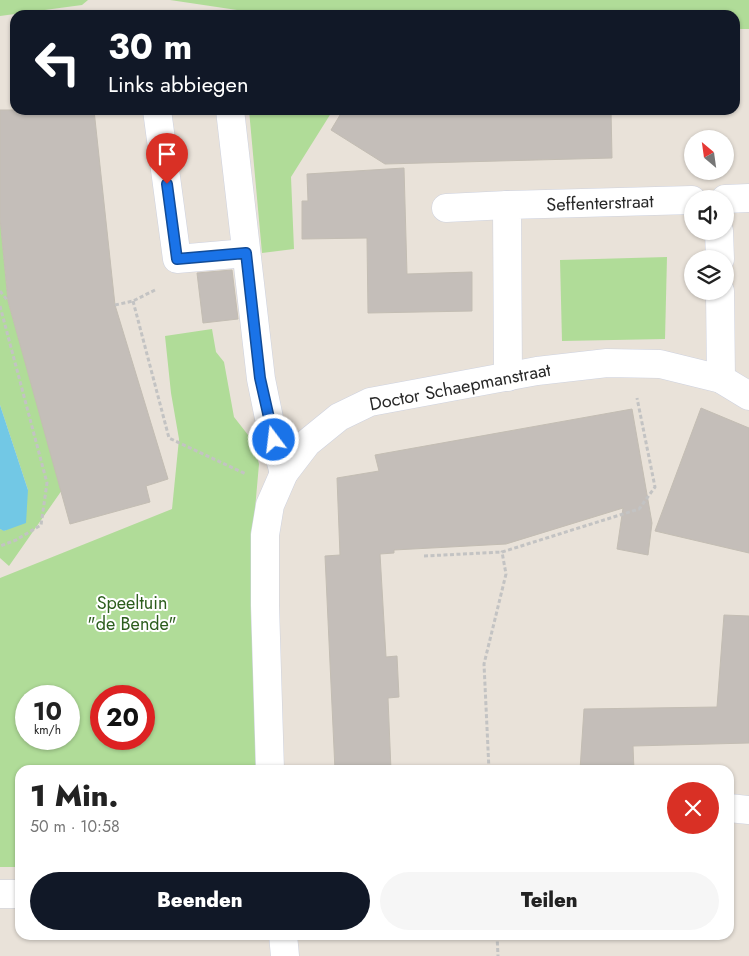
<!DOCTYPE html>
<html lang="de">
<meta charset="utf-8">
<style>
:root{--surface:#fff;--page:#f6f6f6;--text:#222;--muted:#767676;--accent:#111827}
body{margin:0;font-family:Jost,sans-serif;background:var(--page);color:var(--text);height:100vh;display:flex;flex-direction:column;font-size:19px;white-space:nowrap}
*{box-sizing:border-box;margin:0}
p{font-size:16px;color:var(--muted)}
.icon{flex:none;width:28px;height:28px;fill:none;stroke:currentColor;stroke-width:2;stroke-linecap:round;stroke-linejoin:round}
.map{position:relative;flex:1;overflow:hidden}
.side{position:absolute;left:15px;top:765px;width:719px;height:175px;display:flex;flex-direction:column;background:var(--surface);border-radius:15px;box-shadow:0 1px 4px #0004}
.side>*{flex:none}
.guide{position:absolute;left:10px;top:10px;width:730px;height:105px;border-radius:15px;box-shadow:0 1px 4px #0004;background:#111827;color:#fff;overflow:hidden}
.needle{width:32px;rotate:331deg}
.fabs{position:absolute;left:684px;top:130px;display:grid;gap:10px}
.fabs a{display:grid;place-items:center;width:50px;height:50px;border-radius:50%;background:var(--surface);box-shadow:0 1px 4px #0004;font-size:25px}
.speed{position:absolute;left:15px;top:685px;display:flex;gap:10px;font-size:25px;font-weight:700;text-align:center}
.speed>*{display:grid;place-content:center;width:65px;height:65px;border-radius:50%;background:var(--surface);box-shadow:0 1px 4px #0004;line-height:1}
.speed small{font-size:12px;font-weight:400}
.speed .limit{border:8px solid #d22;background:#fff;color:#111}
.pin{position:absolute;display:grid;place-items:center;width:42px;height:42px;color:#fff;margin:-51px -21px;border-radius:50% 50% 50% 0;rotate:-45deg;box-shadow:0 0 5px #0007}
.pin .icon{rotate:45deg}
.me{position:absolute;width:55px;margin:-28px;rotate:345deg;stroke-linejoin:round;filter:drop-shadow(0 0 4px #0008)}
.turn{display:flex;align-items:center;gap:18px;height:105px;padding:0 15px;font-size:22px}
.turn .icon{width:65px;height:65px;stroke-width:2.5}
.turn b{display:block;font-size:35px;line-height:42px}
.round{display:grid;place-items:center;flex:none;width:52px;height:52px;border-radius:26px;background:var(--page)}
.summary{display:flex;align-items:center;justify-content:space-between;height:85px;padding:0 15px}
h1{font-size:30px;font-weight:800;line-height:38px}
.action{display:flex;gap:10px;margin-top:auto;padding:10px 15px}
.action a{flex:1;height:58px;border-radius:30px;background:var(--accent);color:#fff;font-size:20px;font-weight:800;line-height:58px;text-align:center}
.action a+a{background:var(--page);color:var(--text)}
.map>svg:first-child{display:block}
.green{fill:#b0dc98;fill-rule:evenodd}
.water{fill:#72c8e5}
.building{fill:#c4beb9;stroke:#c3bdb3}
.lines{fill:none;stroke-linecap:round;stroke-linejoin:round}
.minor-casing{stroke:#ced2df;stroke-width:29}
.path{stroke:#c3c3c3;stroke-width:3;stroke-dasharray:4 2.5;stroke-linecap:butt}
.minor{stroke:#fff;stroke-width:28}
.route-casing{stroke:#114b97;stroke-width:12}
.route{stroke:#1a73e8;stroke-width:9}
.labels{text-anchor:middle;stroke-width:4;stroke-linejoin:round;paint-order:stroke}
.street-label{font-size:18px;fill:#272727;stroke:#fff}
.park-label{font-size:18px;fill:#2c5d1d;stroke:#fff}
</style>
<div class="map">
<svg width="749" height="956" viewBox="0 0 749 956">
<rect width="100%" height="100%" fill="#e9e2d9"/>
<g class="green">
<path d="M0,0h88l-6,5 -82,11z"/>
<path d="M170,0h579v29h-14v-14h-497l-1,-5z"/>
<path d="M249,110h84l-42,67 3,72 -32,4z"/>
<path d="M0,218l8,83 54,189 -53,76 -9,-8v-29l5,2 23,-41 -28,-85z"/>
<path d="M667,257l-2,82 -103,2 -2,-81z"/>
<path d="M212,329l4,23 8,10 10,55 18,23 7,24 -6,68 7,238h-240v97h-20v-289l172,-69 7,-70 -8,-46 -6,-57zM26,696h43v43h-43zM101,696h43v43h-43z"/>
</g>
<path class="water" d="M0,405l28,85 -2,33 -22,8 -4,-2z"/>
<g class="building">
<path d="M0,110h94l21,195 53,174 -22,7 4,16 -80,22 -62,-223 -8,-83z"/>
<path d="M343,110h268l1,48 -227,6 -54,-34z"/>
<path d="M404,168l3,106 65,-2v39l-104,2 -1,-75 -65,1v-38h6l-1,-27z"/>
<path d="M232,270l6,49 -35,4 -6,-50z"/>
<path d="M701,408l48,20v125l-94,-22z"/>
<path d="M632,409l20,114 -4,32 -31,-6 6,-41 -117,36 -112,6v3l-14,1 6,103 11,-1 2,41 -11,1 3,72h-56l-10,-214 15,-1 -3,-77 42,-7 -4,-16z"/>
<path d="M724,615l25,1v127l-116,3 1,24h-54l4,-61 133,-2z"/>
</g>
<g class="lines">
<g class="minor-casing">
<g id="minor">
<path d="M157,110l20,149 69,-6"/>
<path d="M230,110l31,269 9,44 14,50"/>
<path d="M725,199l24,-1"/>
<path d="M446,208l61,-3"/>
<path d="M719,231l1,28"/>
<path d="M720,291l1,88"/>
<path d="M508,377l-1,-172 185,-5"/>
<path d="M270,770l-5,-165v-70l5,-30 14,-32 23,-30 32,-26 31,-15 167,-31 70,-8 53,1 61,15 28,17"/>
<path d="M729,808l20,2"/>
<path d="M0,894h20"/>
<path d="M283,935l2,21"/>
</g>
</g>
<g class="path">
<path d="M0,291l8,10"/>
<path d="M133,301l36,137 77,36"/>
<path d="M115,305l18,-4 24,-12"/>
<path d="M0,306l47,177 -6,42 -25,15 -16,6"/>
<path d="M424,556l78,-4"/>
<path d="M489,770l-5,-106 22,-90 -4,-22 137,-43 16,-22 -18,-89"/>
<path d="M497,935l1,21"/>
</g>
<use href="#minor" class="minor"/>
</g>
<g class="lines">
<g class="route-casing">
<path id="route" d="M167,184l10,75 69,-6 14,125 14,62"/>
</g>
<use href="#route" class="route"/>
</g>
<g class="labels">
<g class="street-label">
<text transform="translate(600 203) rotate(-2)" y="6">Seffenterstraat</text>
<text transform="translate(460 387) rotate(-11)" y="6">Doctor Schaepmanstraat</text>
</g>
<g class="park-label">
<text x="132" y="609">Speeltuin<tspan x="132" dy="21">"de Bende"</tspan></text>
</g>
</g>
</svg>
<div class="fabs">
<a><svg class="needle" viewBox="-14 -14 28 28"><path d="M0-13l5 13h-10z" fill="#e53935"/><path d="M0 13l5-13h-10z" fill="#767676"/></svg></a>
<a><svg class="icon" aria-label="sound" viewBox="0 0 24 24"><path d="M4 9h4l5-4v14l-5-4H4zM17 9q2 3 0 6"/></svg></a>
<a><svg class="icon" aria-label="layers" viewBox="0 0 24 24"><path d="M12 4l9 5-9 5-9-5zM3 14l9 5 9-5"/></svg></a>
</div>
<div class="speed"><div>10<small>km/h</small></div><div class="limit">20</div></div>
<div class="pin" style="left:167px;top:184px;background:#d93025"><svg class="icon" aria-label="arrive" viewBox="0 0 24 24"><path d="M6 21V4h12l-3 4 3 4H6"/></svg></div>
<svg class="me" style="left:274px;top:440px" viewBox="-20 -20 40 40"><circle r="17" fill="#1a73e8" stroke="#fff" stroke-width="3"/><path d="M0-11L8 9 0 5-8 9z" fill="#fff"/></svg>
<div class="guide">
<div class="turn"><svg class="icon" aria-label="left" viewBox="0 0 24 24"><path d="M17 20v-9H6M10 6l-5 5 5 5"/></svg><div><b>30 m</b>Links abbiegen</div></div>
</div>
<section class="side">
<div class="summary"><div><h1>1 Min.</h1><p>50 m · 10:58</p></div><a class="round" style="background:#d93025;color:#fff"><svg class="icon" aria-label="close" viewBox="0 0 24 24"><path d="M6 6l12 12M18 6L6 18"/></svg></a></div>
<div class="action"><a>Beenden</a><a>Teilen</a></div>
</section>
</div>
